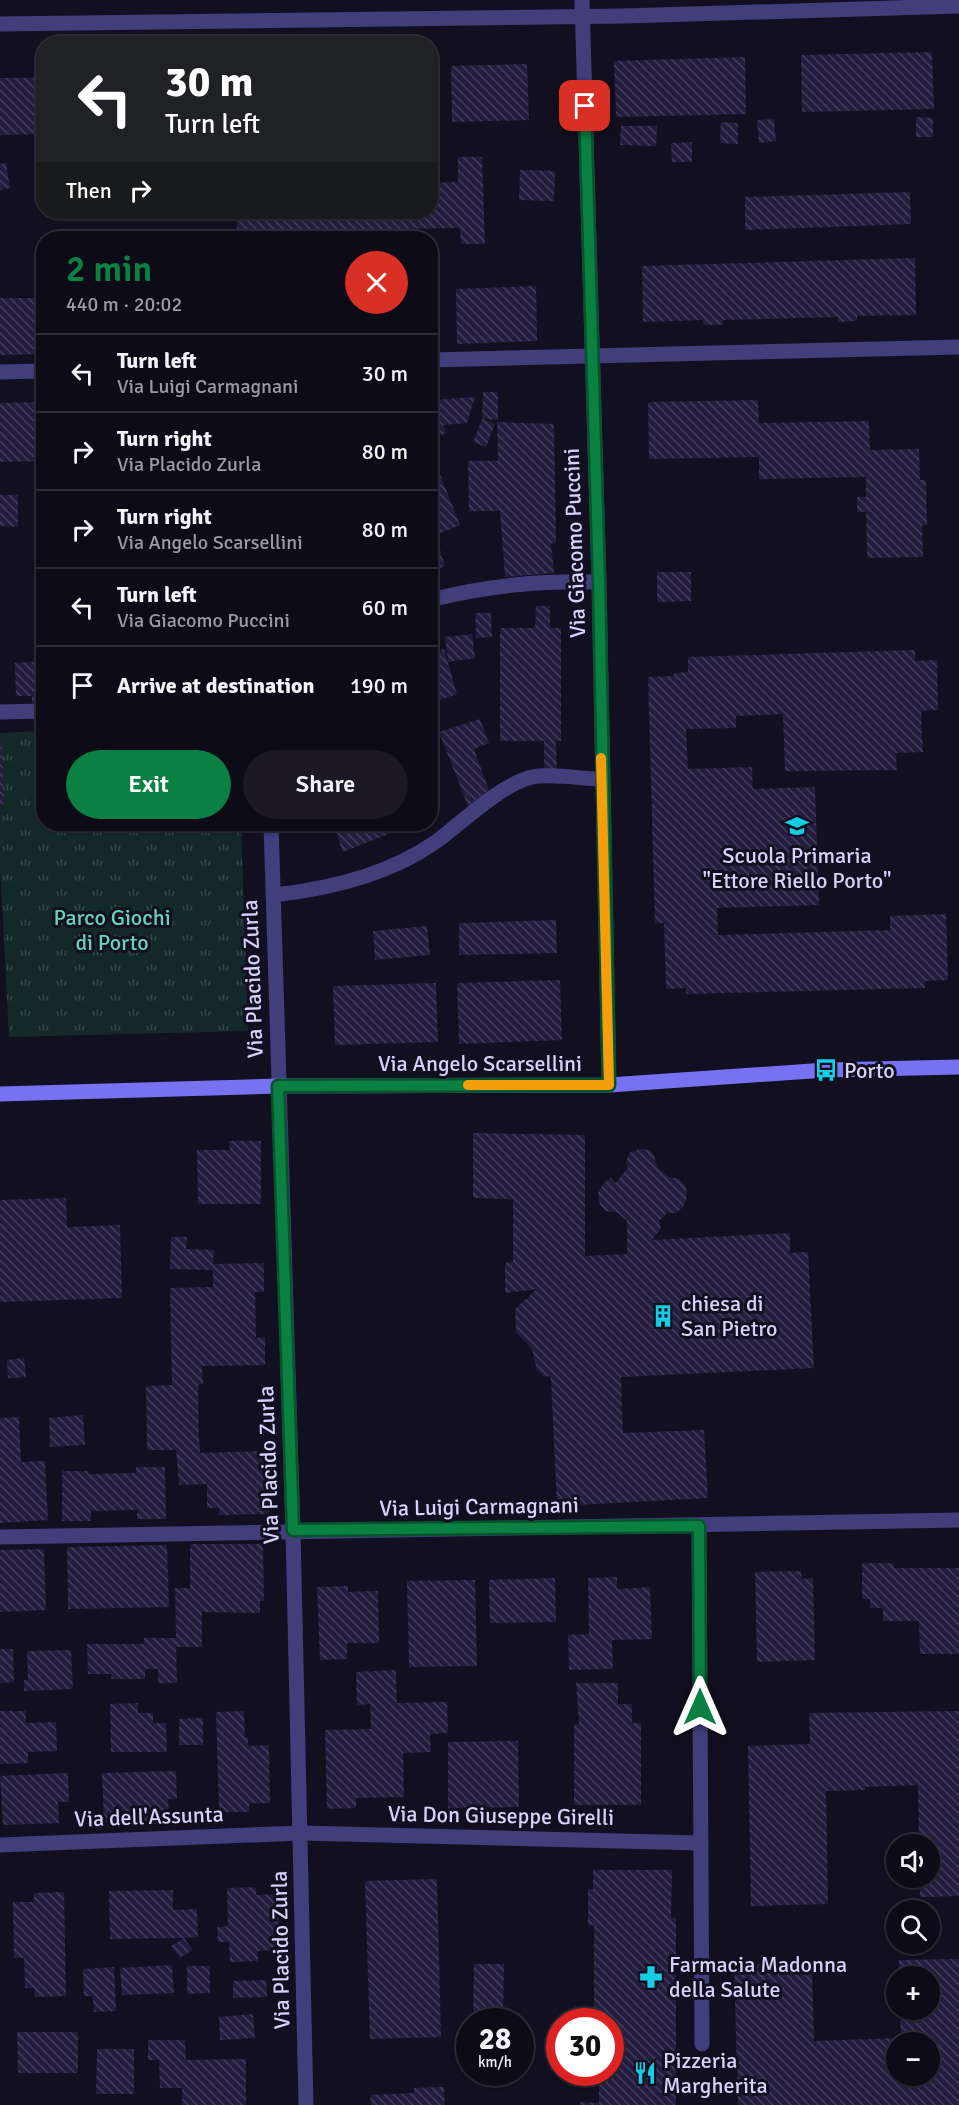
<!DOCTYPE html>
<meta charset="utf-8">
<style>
:root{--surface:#0e0b18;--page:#1c1925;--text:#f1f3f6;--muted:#9b9ba2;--line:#2e2b37;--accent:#0b8043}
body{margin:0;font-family:Signika,sans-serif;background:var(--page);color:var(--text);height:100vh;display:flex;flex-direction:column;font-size:22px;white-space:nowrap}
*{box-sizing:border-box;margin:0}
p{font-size:20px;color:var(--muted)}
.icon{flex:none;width:33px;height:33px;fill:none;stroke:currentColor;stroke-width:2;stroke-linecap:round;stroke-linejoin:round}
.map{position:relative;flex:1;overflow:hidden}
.details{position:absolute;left:36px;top:231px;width:402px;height:600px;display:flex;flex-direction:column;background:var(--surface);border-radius:24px;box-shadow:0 2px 4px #0004,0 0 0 2px var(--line)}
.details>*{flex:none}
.hud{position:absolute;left:36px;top:36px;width:402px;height:183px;border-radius:24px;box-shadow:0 2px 4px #0004,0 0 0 2px var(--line);background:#202124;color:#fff;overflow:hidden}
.controls{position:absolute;left:886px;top:1834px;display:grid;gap:12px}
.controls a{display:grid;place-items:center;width:54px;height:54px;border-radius:50%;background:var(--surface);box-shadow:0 2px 4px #0004,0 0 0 2px var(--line);font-size:30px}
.speed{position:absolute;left:456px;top:2008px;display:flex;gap:12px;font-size:30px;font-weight:700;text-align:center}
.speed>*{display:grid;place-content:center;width:78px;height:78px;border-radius:50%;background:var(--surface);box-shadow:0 2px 4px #0004,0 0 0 2px var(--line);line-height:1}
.speed small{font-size:15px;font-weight:400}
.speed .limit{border:9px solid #d22;background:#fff;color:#111}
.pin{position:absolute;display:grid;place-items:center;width:51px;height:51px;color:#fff;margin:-26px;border-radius:12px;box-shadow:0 3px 9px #0006}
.me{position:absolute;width:66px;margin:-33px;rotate:0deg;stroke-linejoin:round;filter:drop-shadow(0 0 4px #0008)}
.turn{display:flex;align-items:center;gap:21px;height:126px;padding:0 30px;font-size:27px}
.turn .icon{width:78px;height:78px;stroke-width:2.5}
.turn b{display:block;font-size:42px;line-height:51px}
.then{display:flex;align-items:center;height:57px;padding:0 30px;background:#0003;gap:12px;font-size:22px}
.round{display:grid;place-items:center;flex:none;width:63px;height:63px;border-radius:32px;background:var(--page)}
.head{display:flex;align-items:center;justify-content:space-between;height:102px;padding:0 30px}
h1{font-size:36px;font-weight:600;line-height:45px;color:var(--accent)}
.primary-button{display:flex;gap:12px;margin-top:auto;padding:12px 30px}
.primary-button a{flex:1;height:69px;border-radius:36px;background:var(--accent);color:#fff;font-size:24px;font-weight:600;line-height:69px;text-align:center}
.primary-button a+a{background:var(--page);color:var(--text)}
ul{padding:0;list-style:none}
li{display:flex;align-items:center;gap:18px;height:78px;padding:0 30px;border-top:2px solid var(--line)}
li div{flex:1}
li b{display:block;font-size:22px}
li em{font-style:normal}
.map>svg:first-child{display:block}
.grass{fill:url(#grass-tufts)}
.building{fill:url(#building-back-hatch);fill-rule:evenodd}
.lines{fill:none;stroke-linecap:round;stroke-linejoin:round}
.street{stroke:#413e7b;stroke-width:15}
.secondary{stroke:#7672f2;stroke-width:15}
.route-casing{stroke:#07532c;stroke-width:15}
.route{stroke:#0b8043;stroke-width:10}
.slow{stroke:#f59e0b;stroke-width:10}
.labels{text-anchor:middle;stroke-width:6;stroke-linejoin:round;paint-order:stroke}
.street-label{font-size:22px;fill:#d7d2fb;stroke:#120f20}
.poi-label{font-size:22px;fill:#d7d2fb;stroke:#120f20;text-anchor:start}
.park-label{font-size:22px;fill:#65d4b9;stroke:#120f20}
</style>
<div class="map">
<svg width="959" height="2105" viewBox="0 0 959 2105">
<defs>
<pattern id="grass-tufts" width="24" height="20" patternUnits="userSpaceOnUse" patternTransform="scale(1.5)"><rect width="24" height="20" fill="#132929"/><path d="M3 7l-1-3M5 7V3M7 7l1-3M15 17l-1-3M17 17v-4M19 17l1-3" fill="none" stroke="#354749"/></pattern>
<pattern id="building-back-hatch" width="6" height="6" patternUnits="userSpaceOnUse" patternTransform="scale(1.5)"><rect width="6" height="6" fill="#241d3f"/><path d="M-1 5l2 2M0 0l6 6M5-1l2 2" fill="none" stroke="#433d5c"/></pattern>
</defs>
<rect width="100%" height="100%" fill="#120f20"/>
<path class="grass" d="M43,731l1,93h197l7,207 -239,6 -9,-172v-132z"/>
<g class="building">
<path d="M932,52l2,57 -132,3 -1,-57z"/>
<path d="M745,57l1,57 -130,3 -2,-56z"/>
<path d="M527,64l2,56 -77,2 -1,-56z"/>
<path d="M0,78h44v56l-44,1z"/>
<path d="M916,117l17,1v19h-17z"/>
<path d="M774,119l2,22 -17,2 -2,-23z"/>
<path d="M721,122l17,1v21l-18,-1z"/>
<path d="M621,126h36l-1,20 -36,-1z"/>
<path d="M692,142v20h-20l-1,-19z"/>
<path d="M458,157h24l3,87h-24l-1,-16 -61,1v9h-120v-6l-42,2 -1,-22h194v-29l28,-1z"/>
<path d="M6,163l4,25 -10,2v-26z"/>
<path d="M520,170l35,1 -1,30 -35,-1z"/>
<path d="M910,192l1,32 -166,6v-33z"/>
<path d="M915,258l1,57 -59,1v5l-19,1v-5l-115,3v5h-19l-1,-5 -60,2 -1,-56z"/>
<path d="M536,286l1,55 -80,3 -1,-55z"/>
<path d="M0,298h44v56l-44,1z"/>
<path d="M483,392h15v28l-16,-1 13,5 -9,23 -13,-5 9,-23z"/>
<path d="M433,397l1,3 41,-3 -8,26 -24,2 4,8 -16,6 7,18 -8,3v-62z"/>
<path d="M758,400l1,23 110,-2 1,29 49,-1 1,31h6l1,45h-5l1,32 -56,1 -1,-46h-9v-15h9v-20l-107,2v-22l-110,2 -1,-57z"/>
<path d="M44,402l-2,59 -42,1v-59z"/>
<path d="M497,422l57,2 2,118 -5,2 3,29 -49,4 -5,-66h-31l-1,-50h30z"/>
<path d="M438,469l22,56 -24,10 9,31 -15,6v-100z"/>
<path d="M0,495h18v32l-18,-1z"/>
<path d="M657,572h34v29l-34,1z"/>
<path d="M536,606h14v22h11v113h-5l1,28h-13v-28h-44v-113h35z"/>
<path d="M475,613h16l1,24 -16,1z"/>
<path d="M472,634l3,24 -27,4 -3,-25z"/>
<path d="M444,649l13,45 -20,7 2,5 -9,3v-55z"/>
<path d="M915,650v11l22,-1 1,50 -17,1 2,41 -27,1 1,17 -112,1 -2,-57 -47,2v12l-50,1 2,40 64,-2 1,22 62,-2 4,118 -102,3 1,27 172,-5v-14l56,-2 2,66 -23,1v7l-239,6v-6l-20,1 -2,-66h-9l-7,-246 26,-1v-3l14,-1v-15z"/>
<path d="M44,661v47l-12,1v-13h-16l-1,-33z"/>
<path d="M480,719l9,24 -15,6 15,41 -21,16 -29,-74z"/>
<path d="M2,744l2,60h-4v-59z"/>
<path d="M328,824h85l-70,28 -10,-28 -4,2z"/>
<path d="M556,920l1,33 -98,2v-32z"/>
<path d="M427,926l3,29 -55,5 -2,-29z"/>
<path d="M560,980l2,60 -103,4 -2,-61z"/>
<path d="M436,983l2,59 -103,3 -2,-59z"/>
<path d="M473,1133l112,2v121l42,-2v-33l-9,-8 -13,-2 -5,-6 -2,-12 6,-10 7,-5 4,5 13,-15 -2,-5 3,-10 11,-4 9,1 5,5 3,12 11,10 11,2 7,8 1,10 -4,10 -7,6h-9l-8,8 2,7 -9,12 138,-7v20l18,-1 6,116 -193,9 2,56 81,-3 4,68 -151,8 -6,-126 -1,-4 -5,1 -8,-7 -5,-21 -16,-17 -1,-23 22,-20 -32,4v-30l8,-1v-63l-40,-1z"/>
<path d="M229,1141h32v63h-63l-1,-54h33z"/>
<path d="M66,1198l1,29 53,-2 2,73 -122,4v-102z"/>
<path d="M171,1237h16l-1,12 28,1 -1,14 51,-1v29h-9l1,46 9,-1v28l-63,1 1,18 -5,1 1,52 1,16 67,-2 2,63 -50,1v-7h-12v-24l-28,1 -3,-35h-29l-1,-64 26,-1 -2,-97 43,-1v-17l-43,-1z"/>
<path d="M24,1358l2,19 -18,1 -1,-18z"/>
<path d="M83,1415l2,30 -35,2 -1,-29z"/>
<path d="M19,1417l2,45 24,-1 3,59 -48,3v-105z"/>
<path d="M136,1467h29l1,52h-29v-9l-46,1v10h-29v-50h27l-1,3 48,-1z"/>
<path d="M190,1544h73l1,57h-4v12l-58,-1v35h-26l1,36h-19v-14h-13v10h-34l1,-5h-24l-1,-30h57v-6h32l-1,-50h15z"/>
<path d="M167,1545l2,62 -101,2 -1,-62z"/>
<path d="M44,1549l2,61 -46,2v-62z"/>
<path d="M862,1563h32v5h65v86h-39l-1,-33h-36v-13h-13v-9h-8z"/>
<path d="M801,1571l1,8 11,-1 2,82 -58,2 -2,-90z"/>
<path d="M617,1577v12l33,-2 2,52 -40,1 1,29 -44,1 -1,-35 21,-1 -1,-56z"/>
<path d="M555,1578l1,44 -66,1 -1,-43z"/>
<path d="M475,1580l2,86 -68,1 -2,-86z"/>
<path d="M348,1586v6l30,-1 1,52h-32v16l-27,1 -3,-73z"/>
<path d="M0,1649h13l1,33 -14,1z"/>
<path d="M71,1650l2,39 -49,2v-11h4l-1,-29z"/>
<path d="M396,1670l1,33 50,-1 1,31 -18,1 1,18 -28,1 1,44 -48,1v10l-29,1 -2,-79 46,-1 -1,-25 -13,1 -1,-33z"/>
<path d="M576,1683h42v21h14v19h9v82h-67v-81h5z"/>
<path d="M138,1703v10h15v10h13l1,29h-56l-1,-48z"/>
<path d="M0,1711h26v12l30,-1 1,29 -29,1v11l-28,1z"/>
<path d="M244,1711l1,26h3v9l21,-1 1,58h-21v9h-30l-3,-100z"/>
<path d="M959,1711v185l-39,1v-19h10v-33h-11l-1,-60 -53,2v3l-39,1 2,113 -77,2 -3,-160 62,-2 -1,-31z"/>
<path d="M203,1718v27h-24v-26z"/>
<path d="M518,1741l1,66 -71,1v-66z"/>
<path d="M176,1771l1,28h-9l1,22 -65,2 -2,-50z"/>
<path d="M68,1773l1,29h-11l1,21 -56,2 -3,-49z"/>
<path d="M593,1870h79l-1,48h5v187h-96v-3l19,1v-20h-7v-10h18v-51h-16v-97l-6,1v-37h5z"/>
<path d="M437,1879l4,158 -71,2 -5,-158z"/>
<path d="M256,1887v8l22,-1 2,56 -22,1v10l-28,1 -1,-20h-11l-1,-15 11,-1 -1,-38z"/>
<path d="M173,1890v20l24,-1 1,28 -14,1 9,12 -13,8 -9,-12 13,-8 -74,1 -1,-48z"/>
<path d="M64,1892l2,104 -31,1 -1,-9h-9l-1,-30h-10l-1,-56h21v-9z"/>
<path d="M959,1959v146h-221l-4,-140 78,-2 2,78 87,-3 -1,-28h30v-33h-31v-17zM897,2043h33v33h-33z"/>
<path d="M474,1964h30l-1,58h-30z"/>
<path d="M172,1965l2,28 -52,2 -2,-27z"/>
<path d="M187,1966h23v27l-23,1z"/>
<path d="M114,1967l2,44 -22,1 -1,-16h-9l-1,-27z"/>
<path d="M266,1980l1,17 -34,1v-17z"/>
<path d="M253,2014l2,24 -35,2 -1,-23z"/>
<path d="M17,2032h61v41h-60z"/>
<path d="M148,2040h37l1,20 60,-1v46h-64v-17h-22l-1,-28h-11z"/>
<path d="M97,2049h37v45h-38z"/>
<path d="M444,2087l1,18h-74l-1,-10 44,-2v-5z"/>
</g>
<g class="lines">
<g class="street">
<path d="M582,0l17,582 10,503"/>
<path d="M0,24l624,-8 335,-10"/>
<path d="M430,360l529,-13"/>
<path d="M0,372l44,-1"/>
<path d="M430,600c61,-15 107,-19 169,-18"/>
<path d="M0,712l44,-1"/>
<path d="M271,824l22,706 13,575"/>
<path d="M273,895c57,-6 116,-20 164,-54 27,-20 63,-56 95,-64 21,-4 48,2 69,2"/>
<path d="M699,1526l3,518"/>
<path d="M0,1537l959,-17"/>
<path d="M0,1845l301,-12 400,10"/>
</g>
<path class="secondary" d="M0,1094l278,-8 331,-1 217,-15 133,-3"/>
</g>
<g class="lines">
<g class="route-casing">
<path id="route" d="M585,106l14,476 10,503 -331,1 15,444 406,-4 1,181"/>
</g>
<use href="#route" class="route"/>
<path class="slow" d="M468,1085h141l-8,-327"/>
</g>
<defs>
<g id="school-bare" transform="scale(1.8)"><path d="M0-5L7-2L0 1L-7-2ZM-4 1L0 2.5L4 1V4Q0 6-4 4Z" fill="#15cee4" stroke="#120f20" stroke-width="2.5" paint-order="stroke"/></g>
<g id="bus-bare" transform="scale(1.8)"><path d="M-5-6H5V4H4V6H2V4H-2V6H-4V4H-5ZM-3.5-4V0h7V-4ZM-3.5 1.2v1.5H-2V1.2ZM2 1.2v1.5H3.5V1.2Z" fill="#15cee4" stroke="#120f20" stroke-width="2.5" paint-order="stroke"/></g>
<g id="building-bare" transform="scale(1.8)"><path d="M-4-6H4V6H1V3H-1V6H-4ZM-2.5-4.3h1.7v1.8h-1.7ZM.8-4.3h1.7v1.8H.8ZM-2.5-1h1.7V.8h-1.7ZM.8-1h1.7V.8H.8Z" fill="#15cee4" stroke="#120f20" stroke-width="2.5" paint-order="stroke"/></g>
<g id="pharmacy-bare" transform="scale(1.8)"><path d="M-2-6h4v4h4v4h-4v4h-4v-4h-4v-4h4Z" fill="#15cee4" stroke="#120f20" stroke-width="2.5" paint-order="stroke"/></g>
<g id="restaurant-bare" transform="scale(1.8)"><path d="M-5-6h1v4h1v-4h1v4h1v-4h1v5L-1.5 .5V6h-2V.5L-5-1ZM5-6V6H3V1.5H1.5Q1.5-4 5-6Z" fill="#15cee4" stroke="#120f20" stroke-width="2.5" paint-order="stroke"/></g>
</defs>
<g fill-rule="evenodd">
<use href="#school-bare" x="797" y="826"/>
<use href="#bus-bare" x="826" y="1070"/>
<use href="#building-bare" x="663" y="1316"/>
<use href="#pharmacy-bare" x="651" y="1977"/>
<use href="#restaurant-bare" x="645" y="2073"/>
</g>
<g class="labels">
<g class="street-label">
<text transform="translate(574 543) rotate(-92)" y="8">Via Giacomo Puccini</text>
<text transform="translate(252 979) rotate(-92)" y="8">Via Placido Zurla</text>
<text x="480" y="1071">Via Angelo Scarsellini</text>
<text transform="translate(268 1465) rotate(-92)" y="8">Via Placido Zurla</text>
<text transform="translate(479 1506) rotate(-1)" y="8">Via Luigi Carmagnani</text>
<text transform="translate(501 1815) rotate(1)" y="8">Via Don Giuseppe Girelli</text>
<text transform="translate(149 1816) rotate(-2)" y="8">Via dell'Assunta</text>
<text transform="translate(280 1950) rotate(-91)" y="8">Via Placido Zurla</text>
</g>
<g class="poi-label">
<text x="797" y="863" text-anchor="middle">Scuola Primaria<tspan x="797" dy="25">"Ettore Riello Porto"</tspan></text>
<text x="844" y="1078">Porto</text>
<text x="681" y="1311">chiesa di<tspan x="681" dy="25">San Pietro</tspan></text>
<text x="669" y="1972">Farmacia Madonna<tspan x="669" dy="25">della Salute</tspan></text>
<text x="663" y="2068">Pizzeria<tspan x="663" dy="25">Margherita</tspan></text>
</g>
<g class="park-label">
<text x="112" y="925">Parco Giochi<tspan x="112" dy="25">di Porto</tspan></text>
</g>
</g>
</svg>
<div class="controls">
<a><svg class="icon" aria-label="sound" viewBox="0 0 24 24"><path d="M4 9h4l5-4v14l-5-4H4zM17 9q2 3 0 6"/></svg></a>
<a><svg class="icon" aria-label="search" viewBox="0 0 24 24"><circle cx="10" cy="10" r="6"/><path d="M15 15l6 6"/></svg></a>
<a>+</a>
<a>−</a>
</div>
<div class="speed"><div>28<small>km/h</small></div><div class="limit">30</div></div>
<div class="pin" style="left:585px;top:106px;background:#d93025"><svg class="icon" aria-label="arrive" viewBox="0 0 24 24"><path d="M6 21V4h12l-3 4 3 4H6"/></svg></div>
<svg class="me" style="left:700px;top:1707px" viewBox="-20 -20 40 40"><path d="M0-17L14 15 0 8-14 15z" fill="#0b8043" stroke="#fff" stroke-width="4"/></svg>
<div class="hud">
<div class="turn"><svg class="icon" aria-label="left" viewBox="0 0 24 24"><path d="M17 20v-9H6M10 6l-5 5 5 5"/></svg><div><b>30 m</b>Turn left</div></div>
<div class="then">Then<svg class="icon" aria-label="right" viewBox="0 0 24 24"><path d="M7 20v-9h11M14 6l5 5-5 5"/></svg></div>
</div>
<section class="details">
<div class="head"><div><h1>2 min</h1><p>440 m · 20:02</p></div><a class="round" style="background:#d93025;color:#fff"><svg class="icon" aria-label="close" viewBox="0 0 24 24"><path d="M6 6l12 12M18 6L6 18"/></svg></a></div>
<ul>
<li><svg class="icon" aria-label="left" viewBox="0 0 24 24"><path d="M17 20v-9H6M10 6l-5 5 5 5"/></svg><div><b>Turn left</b><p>Via Luigi Carmagnani</p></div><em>30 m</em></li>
<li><svg class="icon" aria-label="right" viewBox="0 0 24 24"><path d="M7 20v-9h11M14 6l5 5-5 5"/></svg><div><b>Turn right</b><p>Via Placido Zurla</p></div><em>80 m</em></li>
<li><svg class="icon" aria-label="right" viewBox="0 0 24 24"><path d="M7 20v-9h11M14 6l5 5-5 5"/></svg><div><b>Turn right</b><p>Via Angelo Scarsellini</p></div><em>80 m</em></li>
<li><svg class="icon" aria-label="left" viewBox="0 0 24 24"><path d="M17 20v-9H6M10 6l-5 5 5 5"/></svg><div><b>Turn left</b><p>Via Giacomo Puccini</p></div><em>60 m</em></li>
<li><svg class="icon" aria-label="arrive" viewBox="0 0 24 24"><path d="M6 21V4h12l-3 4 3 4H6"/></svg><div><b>Arrive at destination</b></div><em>190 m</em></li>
</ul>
<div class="primary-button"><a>Exit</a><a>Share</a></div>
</section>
</div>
